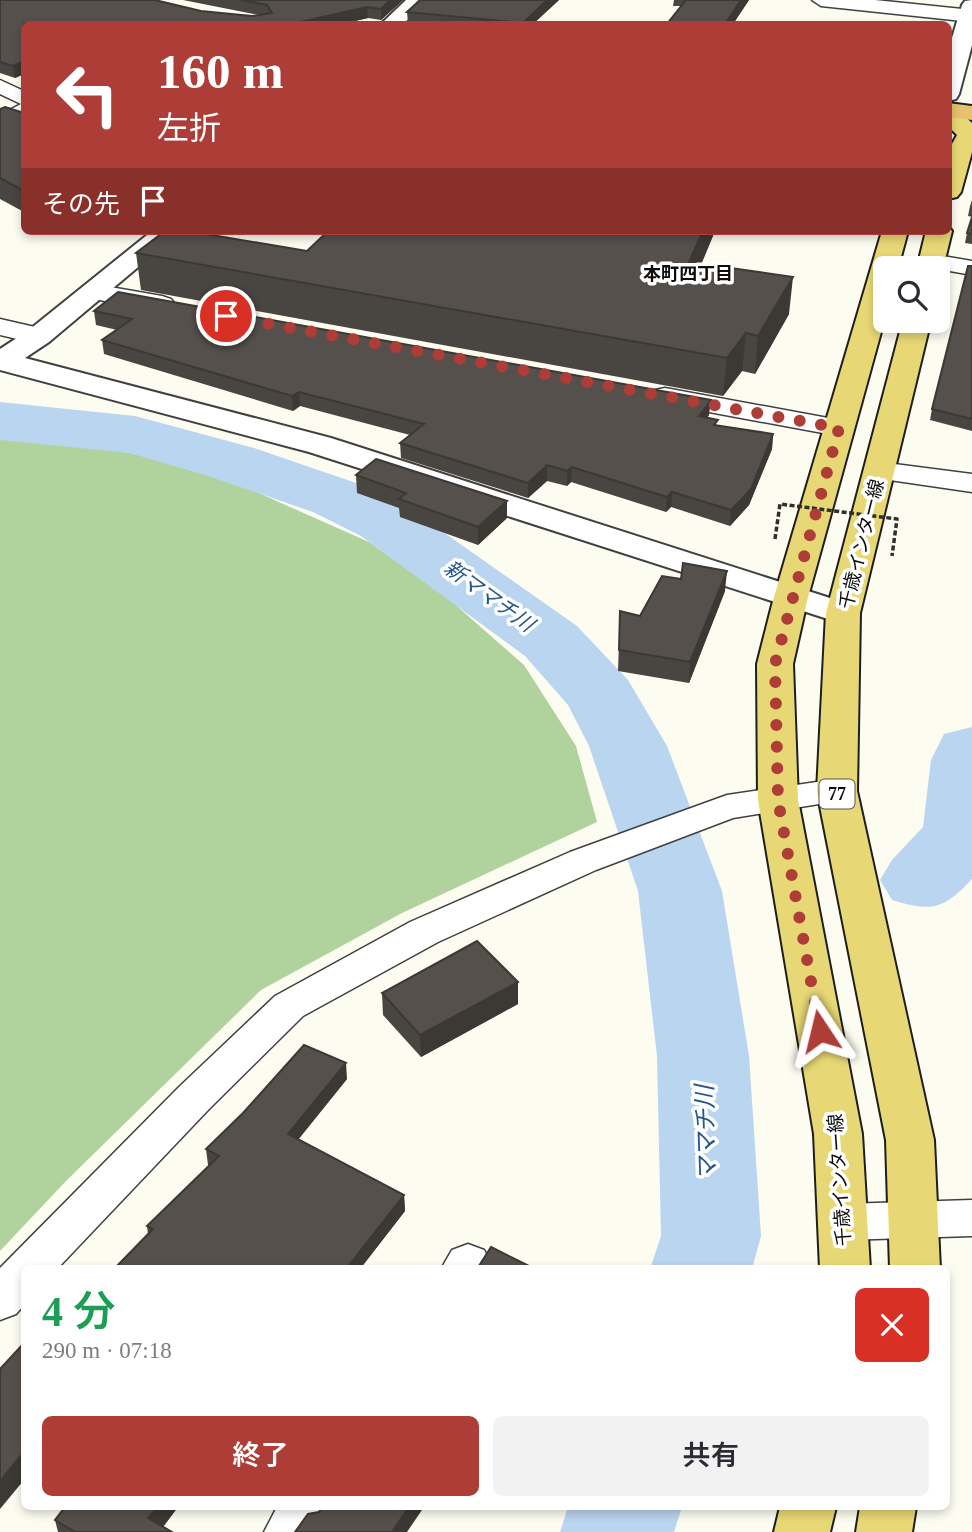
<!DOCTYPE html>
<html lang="ja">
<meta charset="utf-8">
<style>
:root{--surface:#fff;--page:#f2f2f3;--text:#2b2b33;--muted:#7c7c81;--accent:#ad3d36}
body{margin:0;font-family:"Times New Roman","Noto Sans JP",serif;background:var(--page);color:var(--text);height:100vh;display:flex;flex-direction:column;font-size:26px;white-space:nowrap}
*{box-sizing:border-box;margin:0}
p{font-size:23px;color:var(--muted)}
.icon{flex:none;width:38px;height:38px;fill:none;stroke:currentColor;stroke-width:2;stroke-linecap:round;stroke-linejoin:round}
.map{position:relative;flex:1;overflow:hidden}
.side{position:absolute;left:21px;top:1265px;width:929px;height:245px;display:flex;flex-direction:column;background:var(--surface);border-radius:10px;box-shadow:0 4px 10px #0003}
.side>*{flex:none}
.hud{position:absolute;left:21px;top:21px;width:931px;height:214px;border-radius:10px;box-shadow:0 4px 10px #0003;background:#ad3d36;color:#fff;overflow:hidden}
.fabs{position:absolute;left:873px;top:256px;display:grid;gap:14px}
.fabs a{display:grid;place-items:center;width:77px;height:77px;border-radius:10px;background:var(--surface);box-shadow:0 4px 10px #0003;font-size:35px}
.pin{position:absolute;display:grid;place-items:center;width:60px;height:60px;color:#fff;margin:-30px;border:4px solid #fff;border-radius:50%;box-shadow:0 2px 7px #0007}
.me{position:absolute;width:77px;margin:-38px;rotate:350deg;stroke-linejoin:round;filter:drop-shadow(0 0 5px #0008)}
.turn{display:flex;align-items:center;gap:24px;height:147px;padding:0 21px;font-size:32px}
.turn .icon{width:91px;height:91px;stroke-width:2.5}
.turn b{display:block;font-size:49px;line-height:60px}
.then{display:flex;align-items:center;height:66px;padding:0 21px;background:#0003;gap:14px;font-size:26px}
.round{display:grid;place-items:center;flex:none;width:74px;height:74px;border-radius:10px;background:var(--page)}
.head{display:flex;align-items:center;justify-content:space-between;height:119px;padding:0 21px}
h1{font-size:42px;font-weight:600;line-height:52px;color:#1e9e55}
.action{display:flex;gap:14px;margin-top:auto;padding:14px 21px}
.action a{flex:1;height:80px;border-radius:10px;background:var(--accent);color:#fff;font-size:28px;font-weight:600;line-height:80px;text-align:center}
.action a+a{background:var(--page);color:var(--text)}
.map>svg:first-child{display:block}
.forest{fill:#b0d39e}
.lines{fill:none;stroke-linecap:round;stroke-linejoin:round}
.river{fill:#bad5ef;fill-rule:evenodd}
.minor-casing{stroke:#404040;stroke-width:3}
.tertiary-casing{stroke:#404040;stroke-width:4}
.primary-casing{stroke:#1e1e1e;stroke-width:4}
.trunk-casing{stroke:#1e1e1e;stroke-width:4}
.minor{fill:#fff;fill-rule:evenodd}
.tertiary{fill:#fff;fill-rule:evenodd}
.primary{fill:#e8d875;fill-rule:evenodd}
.trunk{fill:#e6c26e;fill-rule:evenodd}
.path-bridge{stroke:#2f2f2f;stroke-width:3.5;stroke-dasharray:5 2.5;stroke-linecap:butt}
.wall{fill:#494540}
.shaded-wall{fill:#3c3834}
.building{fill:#55504b;stroke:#3c3834;stroke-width:2}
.route{stroke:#ad3d36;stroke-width:12;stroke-dasharray:0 21.6}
.labels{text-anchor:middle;stroke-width:7;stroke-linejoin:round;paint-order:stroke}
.far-neighbourhood-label{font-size:18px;font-weight:bold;fill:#0d0d0d;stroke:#fff}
.shield{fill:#fff;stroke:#565656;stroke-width:2}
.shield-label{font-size:18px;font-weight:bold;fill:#0d0d0d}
.street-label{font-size:19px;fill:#0d0d0d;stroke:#fff}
.water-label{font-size:21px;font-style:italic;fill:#265690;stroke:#fff}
.near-water-label{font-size:24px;font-style:italic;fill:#265690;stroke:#fff}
</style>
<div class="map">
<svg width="972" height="1532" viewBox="0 0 972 1532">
<rect width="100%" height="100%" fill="#fdfcf0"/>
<path class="forest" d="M0,427l200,40 169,75 81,58 74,65 52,81 21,76 -195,91 -141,77 -195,191 -66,70z"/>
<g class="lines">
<g class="river">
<path d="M0,402l135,14 119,32 105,36 50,24 168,118 51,54 39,66 55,145 27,165 12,180 -9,33h-102l11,-33 -4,-180 -19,-165 -49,-145 -21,-41 -43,-49 -164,-120 -48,-24 -105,-36 -78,-23 -130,-13z"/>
<path d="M972,727v152c-29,31 -40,33 -80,21l-12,-20 12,-20 31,-33 8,-67 13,-26z"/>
<path d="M568,1507h114l-8,25h-114z"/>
</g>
<g class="minor-casing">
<g id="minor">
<path d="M812,0h63l97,10v12l-151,-16z"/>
<path d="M0,80l24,11v28l-24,11v-15l21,-11 -21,-10z"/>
<path d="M931,254l41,7v14l-50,-9 -3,-5 3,-5z"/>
<path d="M93,284l69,12 9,3 4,5 -4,5 -9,3 -78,-15 -4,-5 4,-5z"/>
<path d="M0,319l48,11 4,6 -4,6 -9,2 -39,-9z"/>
<path d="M665,388l174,32 10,2 4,6 -4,6 -10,2 -184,-34 -4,-6 4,-6z"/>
<path d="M879,462l93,12v18l-103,-15 -4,-6 4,-6z"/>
<path d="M837,779l13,4 5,8 -5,8 -117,19 -137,52 -158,72 -135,74 -94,93 -152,160h-33v36l-8,9 -16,6v-52l179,-181 96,-91 135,-74 160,-70 157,-57z"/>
<path d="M972,1200v36l-129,4 -16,-5 -6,-13 6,-13 16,-5z"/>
<path d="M468,1244l16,6 7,13 -3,6h-47l11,-19z"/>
<path d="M277,1507h54l-12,25h-55z"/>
</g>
</g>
<g class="tertiary-casing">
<g id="tertiary">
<path d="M406,0h23l-26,24h-22z"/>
<path d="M972,0v45l-13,49 -3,5 -8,2v-50l14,-46 3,-4z"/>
<path d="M152,231h29l-132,111 -24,16 306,80 524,168 5,7 -5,7 -12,3 -12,-3 -522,-168 -309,-82v-21l29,-19z"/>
</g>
</g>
<g class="primary-casing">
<g id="primary">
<path d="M948,106l8,2 16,15v29l-11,40 -4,5 -9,2v-48l9,-16 -9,-9z"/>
<path d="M948,226l4,5 -9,37 -3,6 -2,-6h-21l9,-37h22z"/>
<path d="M882,231h26l-10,37h-12v46l-78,283 -15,67 5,136 64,334 8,135h-50l-6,-135 -56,-334 -1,-136 17,-67z"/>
<path d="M903,320h28l-71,293 -3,178 77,349 6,129h-50l-4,-129 -69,-349 9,-178z"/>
<path d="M780,1507h56l-6,25h-56z"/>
<path d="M860,1507h56l-4,25h-56z"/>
</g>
</g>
<g class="trunk-casing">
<path id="trunk" d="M948,103l24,3v14l-24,-3z"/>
</g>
<use href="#minor" class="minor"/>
<use href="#tertiary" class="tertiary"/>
<use href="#primary" class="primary"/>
<use href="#trunk" class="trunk"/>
<path class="path-bridge" d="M775,539l5,-35 117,15 -5,37"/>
</g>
<g class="wall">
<path d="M0,0l201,11 51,5 7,-1 -76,-15h220l-22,20 -13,-2 -26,6h-318v50l-9,4 -15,-5z"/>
<path d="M420,0h139l-26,24h-112l-13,-1 -1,-11z"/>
<path d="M674,0h75l-16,24h-66l14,-18h-8z"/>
<path d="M0,109l24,4v99l-24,-13z"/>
<path d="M972,200v17l-4,-1 2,-10z"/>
<path d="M972,217v27l-7,-1 2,-10z"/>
<path d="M715,231l-14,33 88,50 -34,60 -13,-3 -19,25 -582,-106 -5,-37 171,-2z"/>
<path d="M793,231h21l-2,3z"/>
<path d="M972,266v165l-42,-11 2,-11z"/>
<path d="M94,311l615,104 -2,3 11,8 55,8 -1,15 -23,56 -19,21 -59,-19 -5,5 -95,-30 -4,4 -20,-5 -19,17 -127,-40 -1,-15 10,-8 -110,-29 -7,5 -189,-57 -2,-14 15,-10 -21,-5z"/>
<path d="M356,475l151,43 -29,27 -78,-28 -1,-9 -42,-15z"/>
<path d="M725,591l-36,92 -71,-12 2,-60 20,5z"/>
<path d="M382,993l136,11 -97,53 -38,-42z"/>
<path d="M347,1079l-49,60 106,56 1,16 -45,58h-246l34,-35 -1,-8 62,-61h-1l-2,-16z"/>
<path d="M65,1507h113l-15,20 9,5h-114l-3,-12z"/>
</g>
<g class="shaded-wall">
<path d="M390,0h13l-22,20v-11z"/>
<path d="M547,0h12l-26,24h-10v-1z"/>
<path d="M741,0h8l-16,24h-8z"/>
<path d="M367,7l1,11 -26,6h-50z"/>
<path d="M24,61v13l-9,4 -2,-12z"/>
<path d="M703,231h12l-28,68 2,-37z"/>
<path d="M793,277l-4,37 -34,60 3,-38z"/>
<path d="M746,333l-4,38 -19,25 4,-38z"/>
<path d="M299,392l1,14 -7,5 -1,-15z"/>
<path d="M711,400l-2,15 -12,16 2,-15z"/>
<path d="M773,434l-1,15 -23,56 -19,21 1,-16z"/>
<path d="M547,465v16l-19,17v-15z"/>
<path d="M572,467l-1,15 -4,4v-15z"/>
<path d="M672,492l-1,15 -5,5 1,-15z"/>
<path d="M507,501v17l-29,27v-18z"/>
<path d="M727,571l-2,20 -36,92 1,-21z"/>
<path d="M518,982v22l-97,53 -1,-22z"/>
<path d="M346,1063l1,16 -57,71 -2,-16z"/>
<path d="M404,1195l1,16 -45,58h-14z"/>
<path d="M24,1452v28l-24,29v-28z"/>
<path d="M158,1507h20l-19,25 -11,-14z"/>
<path d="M409,1507h15l-17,25h-15z"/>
</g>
<g class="building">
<path d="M0,0h155l46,11 51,5 20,-3 -5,-8 -26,-5h149l-9,9 -14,-2 -75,17h-268v37l-11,5 -13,-4z"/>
<path d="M420,0h127l-24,23 -116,-11z"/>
<path d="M686,0h55l-16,24h-58z"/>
<path d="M5,107l19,6v78l-24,-13v-69z"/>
<path d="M972,217v17l-5,-1z"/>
<path d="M165,231h23l119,20 21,-20h375l-14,31 104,15 -35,59 -12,-3 -19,25 -591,-105z"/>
<path d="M968,266h4v153l-40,-10z"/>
<path d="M118,292l593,108 -12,16 19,4 -4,5 59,9 -22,55 -20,21 -59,-18 -5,5 -95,-30 -5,4 -20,-6 -19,18 -128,-40 24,-19 -125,-32 -7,4 -190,-56 30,-21 -38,-8z"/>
<path d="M376,459l131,42 -29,26 -79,-28 7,-6 -50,-18z"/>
<path d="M683,563l44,8 -37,91 -71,-12 1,-39 20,5 22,-40 19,3z"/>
<path d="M477,941l41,41 -98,53 -38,-42z"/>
<path d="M304,1045l42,18 -58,71 116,61 -58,74h-232l39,-40 -6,-3 72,-70 -13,-7 37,-36z"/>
<path d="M491,1247l44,22h-58z"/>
<path d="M24,1343v109l-24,29v-112z"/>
<path d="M65,1507h93l-10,11 24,14h-97l-20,-12z"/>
<path d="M322,1507h87l-17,25h-97l13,-18 11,-2z"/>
</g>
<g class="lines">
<path class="route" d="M226,316l613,112 -64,236 3,136 42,231"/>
</g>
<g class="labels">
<g class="far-neighbourhood-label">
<text x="688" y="280">本町四丁目</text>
</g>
<rect class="shield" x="819.5" y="779.5" width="35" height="29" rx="5"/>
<g class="shield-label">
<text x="837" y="800">77</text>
</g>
<g class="street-label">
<text transform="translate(861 544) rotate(-76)" y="7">千歳インター線</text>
<text transform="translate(839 1180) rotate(-94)" y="7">千歳インター線</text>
</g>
<g class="water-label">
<text transform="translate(489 596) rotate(36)" y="7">新ママチ川</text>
</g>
<g class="near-water-label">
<text transform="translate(706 1133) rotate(-92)" y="8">ママチ川</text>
</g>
</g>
</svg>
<div class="fabs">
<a><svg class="icon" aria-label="search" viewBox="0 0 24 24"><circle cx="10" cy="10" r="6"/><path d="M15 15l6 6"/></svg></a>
</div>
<div class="pin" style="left:226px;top:316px;background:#d93025"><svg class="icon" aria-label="arrive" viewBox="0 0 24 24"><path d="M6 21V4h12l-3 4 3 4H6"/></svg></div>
<svg class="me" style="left:820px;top:1031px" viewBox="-20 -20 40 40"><path d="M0-17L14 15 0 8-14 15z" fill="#ad3d36" stroke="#fff" stroke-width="4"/></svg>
<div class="hud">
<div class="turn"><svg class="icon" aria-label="left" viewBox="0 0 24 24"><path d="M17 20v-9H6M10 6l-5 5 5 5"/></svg><div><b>160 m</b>左折</div></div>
<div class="then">その先<svg class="icon" aria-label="arrive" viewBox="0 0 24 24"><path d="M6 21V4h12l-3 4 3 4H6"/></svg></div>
</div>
<section class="side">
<div class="head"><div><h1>4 分</h1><p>290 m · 07:18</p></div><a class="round" style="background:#d93025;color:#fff"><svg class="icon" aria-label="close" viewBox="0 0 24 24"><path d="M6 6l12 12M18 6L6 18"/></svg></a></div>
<div class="action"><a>終了</a><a>共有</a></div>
</section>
</div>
